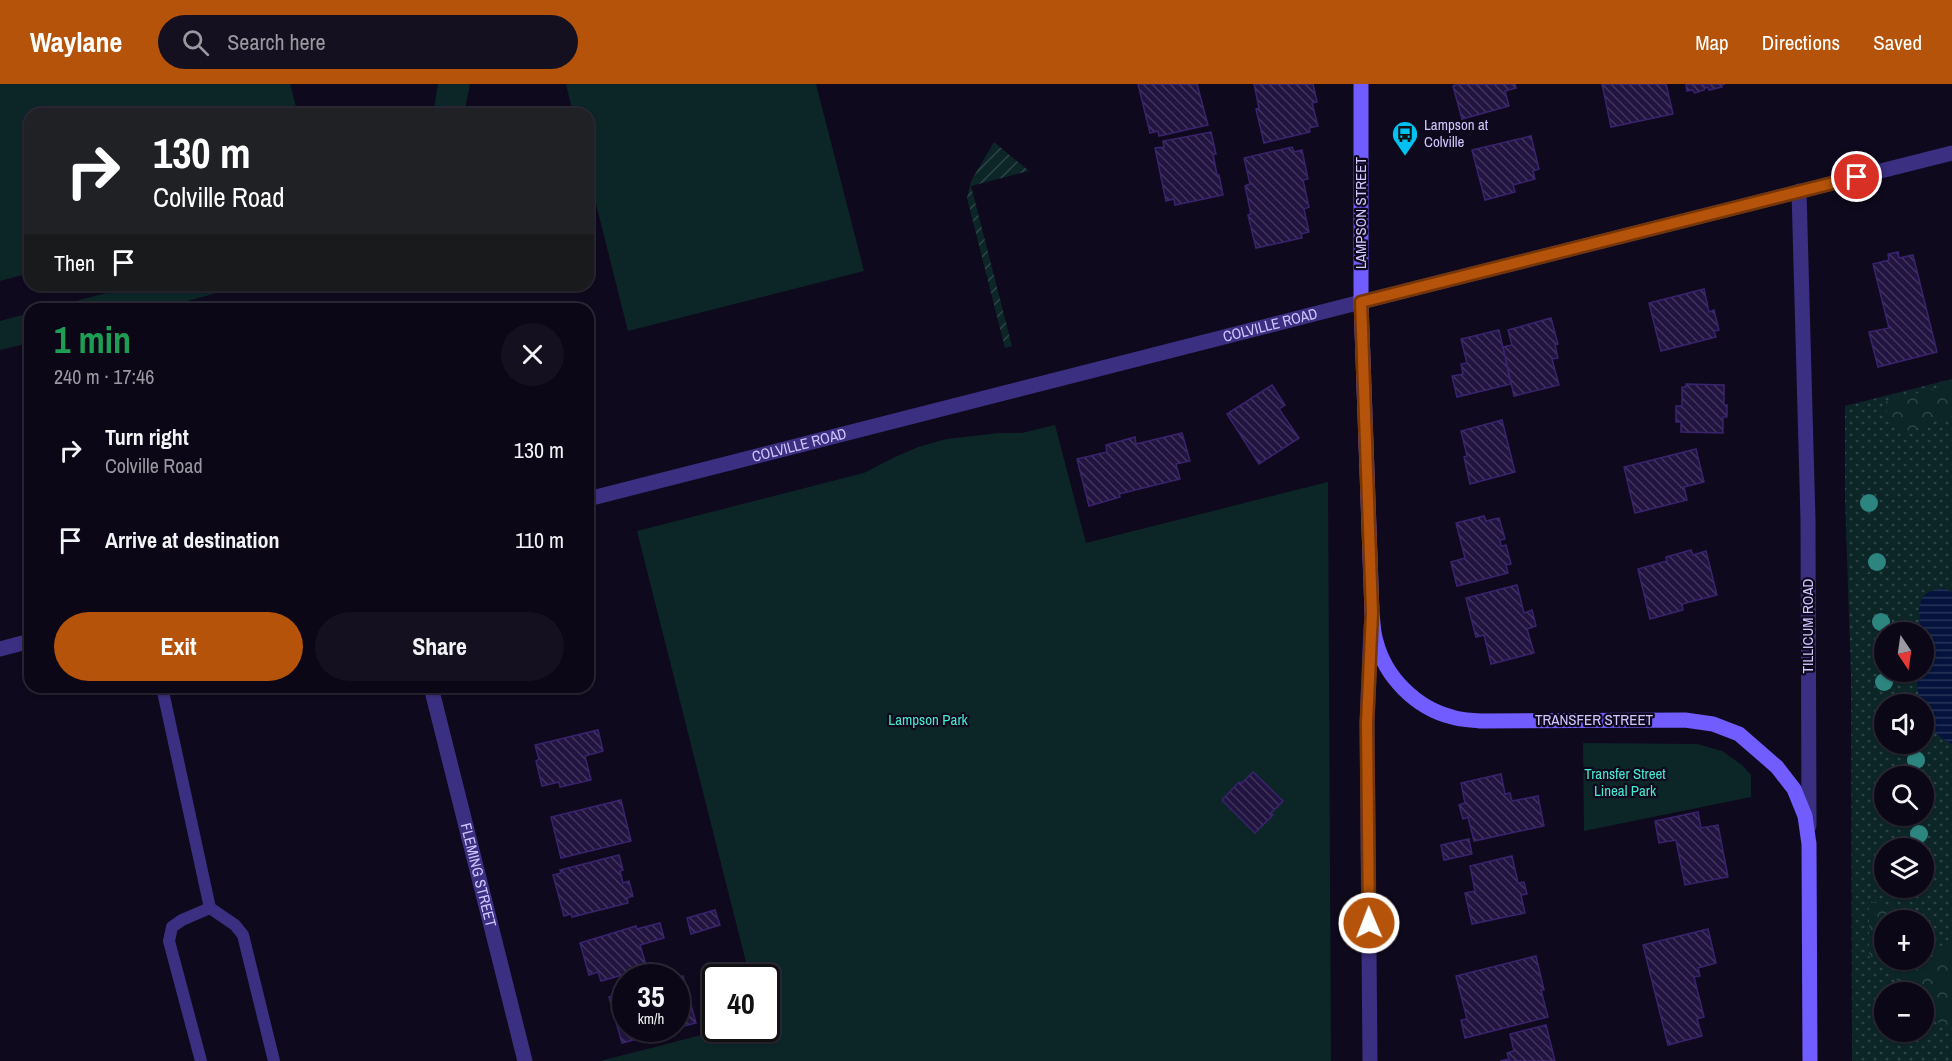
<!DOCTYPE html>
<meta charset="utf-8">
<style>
:root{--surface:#0b0716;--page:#14101f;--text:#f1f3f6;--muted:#9a99a1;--line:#2b2835;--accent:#b45309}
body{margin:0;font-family:"Archivo Narrow",sans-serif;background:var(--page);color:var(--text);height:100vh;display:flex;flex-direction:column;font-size:22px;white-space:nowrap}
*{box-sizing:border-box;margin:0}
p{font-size:20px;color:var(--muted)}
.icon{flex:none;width:33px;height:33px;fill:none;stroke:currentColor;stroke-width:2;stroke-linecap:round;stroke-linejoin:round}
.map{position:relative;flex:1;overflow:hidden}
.drawer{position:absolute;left:24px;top:219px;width:570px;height:390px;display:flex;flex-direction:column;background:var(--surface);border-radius:18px;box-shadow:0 2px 4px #0004,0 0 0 2px var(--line)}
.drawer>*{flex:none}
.top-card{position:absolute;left:24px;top:24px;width:570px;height:183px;border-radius:18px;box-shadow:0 2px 4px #0004,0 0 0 2px var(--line);background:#202124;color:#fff;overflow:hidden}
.needle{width:39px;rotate:167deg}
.controls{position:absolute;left:1874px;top:538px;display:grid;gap:12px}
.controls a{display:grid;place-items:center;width:60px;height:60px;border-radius:50%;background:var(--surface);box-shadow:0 2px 4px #0004,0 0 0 2px var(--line);font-size:30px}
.speed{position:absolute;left:612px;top:880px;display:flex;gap:12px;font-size:30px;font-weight:700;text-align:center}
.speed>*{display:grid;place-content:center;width:78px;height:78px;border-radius:50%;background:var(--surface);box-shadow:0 2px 4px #0004,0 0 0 2px var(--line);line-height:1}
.speed small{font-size:15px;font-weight:400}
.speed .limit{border:3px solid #111;border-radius:9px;background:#fff;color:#111}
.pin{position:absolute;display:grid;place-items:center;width:51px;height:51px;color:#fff;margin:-26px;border:3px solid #fff;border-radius:50%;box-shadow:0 2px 6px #0007}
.me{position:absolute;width:66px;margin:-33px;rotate:359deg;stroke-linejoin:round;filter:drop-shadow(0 0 4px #0008)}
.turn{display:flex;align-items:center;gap:21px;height:126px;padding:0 30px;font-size:27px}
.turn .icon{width:78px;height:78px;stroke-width:2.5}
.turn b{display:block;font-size:42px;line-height:51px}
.then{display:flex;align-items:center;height:57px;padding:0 30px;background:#0003;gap:12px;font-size:22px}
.round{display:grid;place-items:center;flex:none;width:63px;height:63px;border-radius:32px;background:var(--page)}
.summary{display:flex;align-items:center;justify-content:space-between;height:102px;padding:0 30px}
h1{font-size:36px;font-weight:800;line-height:45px;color:#1e9e55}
.button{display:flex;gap:12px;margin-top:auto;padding:12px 30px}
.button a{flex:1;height:69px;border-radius:36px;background:var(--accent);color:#fff;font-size:24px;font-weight:800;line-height:69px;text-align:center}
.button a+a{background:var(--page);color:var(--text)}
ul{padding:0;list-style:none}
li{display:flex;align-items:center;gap:18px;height:90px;padding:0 30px}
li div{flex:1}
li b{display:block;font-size:22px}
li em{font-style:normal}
header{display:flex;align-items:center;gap:36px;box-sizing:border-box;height:84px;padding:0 30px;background:var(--accent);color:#fff}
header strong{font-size:28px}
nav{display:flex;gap:33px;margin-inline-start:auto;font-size:21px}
.search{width:420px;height:54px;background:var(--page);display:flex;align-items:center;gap:15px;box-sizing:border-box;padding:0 21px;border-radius:33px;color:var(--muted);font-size:22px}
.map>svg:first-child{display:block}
.grass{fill:url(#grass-dots);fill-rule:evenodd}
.forest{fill:url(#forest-crowns)}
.park{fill:#0c2628}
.garden{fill:url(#garden-furrows)}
.water{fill:url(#water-rules)}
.building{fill:url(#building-back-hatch);stroke:#3a236e;stroke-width:1.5}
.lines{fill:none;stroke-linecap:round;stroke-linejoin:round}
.service{stroke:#3b2f81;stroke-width:12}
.minor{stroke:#3b2f81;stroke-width:15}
.tertiary{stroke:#3b2f81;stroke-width:15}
.secondary{stroke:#715dff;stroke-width:15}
.tree{fill:#2d8580}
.route-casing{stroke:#753606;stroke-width:15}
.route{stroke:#b45309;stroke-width:10}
.labels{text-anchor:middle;stroke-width:4.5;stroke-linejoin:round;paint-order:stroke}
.poi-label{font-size:15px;fill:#d2c6ff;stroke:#0f091d;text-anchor:start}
.street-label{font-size:15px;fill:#d2c6ff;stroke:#0f091d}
.park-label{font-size:15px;fill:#46ead1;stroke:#0f091d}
</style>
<header>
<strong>Waylane</strong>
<div class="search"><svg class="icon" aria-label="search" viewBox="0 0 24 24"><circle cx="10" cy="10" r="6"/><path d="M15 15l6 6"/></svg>Search here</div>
<nav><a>Map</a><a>Directions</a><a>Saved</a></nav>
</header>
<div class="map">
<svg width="1952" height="977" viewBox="0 0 1952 977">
<defs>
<pattern id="grass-dots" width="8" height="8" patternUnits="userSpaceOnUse" patternTransform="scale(1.5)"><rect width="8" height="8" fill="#0c2628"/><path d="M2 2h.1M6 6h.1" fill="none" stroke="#2e4448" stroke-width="1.8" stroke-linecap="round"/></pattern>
<pattern id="forest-crowns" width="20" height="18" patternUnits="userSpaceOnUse" patternTransform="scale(1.5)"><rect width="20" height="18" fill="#0c2628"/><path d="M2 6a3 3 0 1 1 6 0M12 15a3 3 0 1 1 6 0" fill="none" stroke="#2e4448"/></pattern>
<pattern id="garden-furrows" width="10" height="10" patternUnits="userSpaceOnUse" patternTransform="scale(1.5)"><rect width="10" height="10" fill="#0c2628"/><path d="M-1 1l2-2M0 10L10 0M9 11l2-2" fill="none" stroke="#2e4448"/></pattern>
<pattern id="water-rules" width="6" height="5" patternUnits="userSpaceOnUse" patternTransform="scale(1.5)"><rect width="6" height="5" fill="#04133c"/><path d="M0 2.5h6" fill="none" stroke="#283459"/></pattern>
<pattern id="building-back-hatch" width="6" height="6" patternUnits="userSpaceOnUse" patternTransform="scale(1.5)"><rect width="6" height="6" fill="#211440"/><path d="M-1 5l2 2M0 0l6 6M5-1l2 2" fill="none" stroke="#40355d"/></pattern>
</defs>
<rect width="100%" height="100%" fill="#0f091d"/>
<path class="grass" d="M1952,295v682h-100l-1,-388 -6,-174v-93zM1884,549h39v39h-39zM1884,621h39v39h-39zM1884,693h39v39h-39zM1884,765h39v39h-39zM1884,837h39v39h-39zM1884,909h39v39h-39z"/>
<g class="forest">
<path d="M1952,300v31l-28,9 -19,10 -16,-13 -5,-19z"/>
<path d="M1869,817l25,7 14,13h-24v39h39v-18l3,5 14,-1 12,-4v84l-2,2 -27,-13v-22h-18l-6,-8 -9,-23 -21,-5z"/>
</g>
<g class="park">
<path d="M0,0h290l8,30h-268v159l-30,8z"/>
<path d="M438,0h32l-6,30h-31z"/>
<path d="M566,0h250l48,187 -236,60 -40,-159v-58h-15z"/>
<path d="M136,201h111l-90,24h-111z"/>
<path d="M30,229v30l-30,7v-29z"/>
<path d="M1055,341l31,118 242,-61 3,579h-731l125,-32h41v-51h-16l-113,-447 227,-58 31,-16 23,-10 29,-8 52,-6h23z"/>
<path d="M1583,659l114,1 25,7 20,14 9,10v22l-167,34z"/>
</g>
<path class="garden" d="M994,58l35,29 -58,15 41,160 -7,2 -38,-150 4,-17z"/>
<path class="water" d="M1944,504l8,5v151c-17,-9 -29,-19 -29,-39h-3l-3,-22 2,-11h4v-39h-2c-1,-23 -9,-41 23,-45z"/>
<g class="building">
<path d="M1138,0h59l11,41 -49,11 -1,-5 -8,2z"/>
<path d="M1254,0h59l4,18 -5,1 6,23 -9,2 1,4 -46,11 -8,-34 3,-1z"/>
<path d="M1515,0l1,4 -11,3 4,15 -47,13 -9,-33 5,-2z"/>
<path d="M1602,0h64l7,30 -62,13z"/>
<path d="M1686,0h39l-4,1 1,2 -13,3 -1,-3 -3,1 -1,2 -9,3 -3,-3 -5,1z"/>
<path d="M1211,48l5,22h-3l4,21h2l4,20 -48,10 -1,-6 -8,2 -11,-53 9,-1 -1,-6z"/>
<path d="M1531,52l8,33 -6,2 2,8 -22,6 2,7 -30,8 -13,-50z"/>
<path d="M1292,63l2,5 8,-2 6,29 -5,1 6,27 -5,2 5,23 -8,2 1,4 -46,10 -8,-33 3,-1 -6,-28 5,-2 -6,-26z"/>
<path d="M1898,168l1,6 14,-3 24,97 -59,15 -9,-35 20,-4 -16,-64 16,-4 -1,-6z"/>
<path d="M1704,205l5,23 5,-2 5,20 -5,1 2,6 -55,14 -12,-48z"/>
<path d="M1551,234l7,26 -3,1 3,13 -6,1 7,26 -45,11 -11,-49 9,-2 -4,-15z"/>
<path d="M1499,246l12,54 -54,13 -5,-21 11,-2 -2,-10 6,-1 -6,-24z"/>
<path d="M1686,300l38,1v20h3v12h-4v16l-42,-1v-10h-5v-16h6v-19h4z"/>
<path d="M1272,301l13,20 -6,4 20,29 -40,26 -32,-50z"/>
<path d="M1502,336l13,52 -45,12 -6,-27 3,-1 -6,-25z"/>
<path d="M1182,349l8,28 -14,3 4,15 -61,15 1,3 -31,9 -12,-47 30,-7 -1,-7 29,-8 1,7z"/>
<path d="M1696,365l8,33 -20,5 3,13 -52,13 -11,-46z"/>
<path d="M1484,432l2,5 13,-3 6,21 -5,1 1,6 5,-1 5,19 -5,1 2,8 -51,13 -6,-24 14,-4 -9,-35z"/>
<path d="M1691,466l2,5 13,-4 11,44 -35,9 1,6 -33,9 -12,-50 29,-8 -1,-4z"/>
<path d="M1517,501l7,28 8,-3 4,16 -9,3 7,24 -43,11 -7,-29 -8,2 -10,-39z"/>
<path d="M598,646l5,21 -18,5 6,24 -31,7 -1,-5 -17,4 -6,-25 3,-2 -4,-14z"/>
<path d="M1253,688l30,29 -12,12 2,2 -18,18 -33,-33 17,-18 2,2z"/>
<path d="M1501,690l4,20 5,-1 2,8 26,-5 6,30 -70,15 -6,-24 -5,2 -4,-14 6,-2 -4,-20z"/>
<path d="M621,716l10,41 -70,17 -10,-41z"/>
<path d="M1698,728l3,16 17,-3 10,52 -43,8 -9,-45 -17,3 -4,-22z"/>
<path d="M1469,755l3,15 -28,6 -3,-15z"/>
<path d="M619,771l4,15 -3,1 3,12 6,-2 4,15 -6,2 1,5 -56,14 -1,-3 -7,2 -11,-41 8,-2 -1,-3z"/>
<path d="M1512,772l6,27 6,-1 3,12 -6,1 4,18 -53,11 -7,-31 10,-2 -5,-25z"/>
<path d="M715,826l5,15 -29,9 -4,-16z"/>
<path d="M660,839l4,15 -24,7 7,23 -46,13 -3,-9 -9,3 -9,-32 56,-17 1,3z"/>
<path d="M1708,845l8,34 -18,5 2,8 -6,1 10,40 -7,2 5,17 -34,9 -25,-100z"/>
<path d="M1536,872l8,34h-3l7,27 -83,21 -4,-18 6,-1 -11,-43z"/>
<path d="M683,892l13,47 -20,5v-50z"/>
<path d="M626,908v37h48l-52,14 -13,-46z"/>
<path d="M1546,941l9,36h-55l9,-2 -2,-6 7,-2 -4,-17z"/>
</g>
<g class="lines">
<g class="service">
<path d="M162,603l48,221 -28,12 -10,7 -3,14 32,120"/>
<path d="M210,824l25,17 8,10 31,126"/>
</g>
<g class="minor">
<path id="s1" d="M588,415l773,-197"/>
<path d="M0,565l30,-8"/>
<path id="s2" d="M431,603l94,374"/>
</g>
<g class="tertiary">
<path d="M1799,107l9,329 1,306"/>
<path d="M1361,218l591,-149"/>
<path d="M1370,977l-3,-338 4,-97"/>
</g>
<path class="secondary" d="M1361,0v218l11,311c1,9 1,19 4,28 9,36 40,67 76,76 9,3 19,3 28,4l205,-1 28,4 26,10 38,33 17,22 11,27 4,28 1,217"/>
</g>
<g class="tree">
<circle cx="1869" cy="419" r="9"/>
<circle cx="1877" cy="478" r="9"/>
<circle cx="1881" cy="538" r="9"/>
<circle cx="1884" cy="598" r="9"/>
<circle cx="1916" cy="676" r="9"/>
<circle cx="1919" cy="750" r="9"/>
</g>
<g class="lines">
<g class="route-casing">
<path id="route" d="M1369,839l-2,-200 5,-110 -11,-311 496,-125"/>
</g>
<use href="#route" class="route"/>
</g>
<defs>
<g id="bus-pin" transform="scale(1.35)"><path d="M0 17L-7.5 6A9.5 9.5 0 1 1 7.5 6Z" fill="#00c1f1" stroke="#0f091d"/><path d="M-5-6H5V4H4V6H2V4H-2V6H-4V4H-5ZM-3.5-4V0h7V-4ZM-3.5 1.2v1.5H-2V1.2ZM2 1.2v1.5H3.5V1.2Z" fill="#111"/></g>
</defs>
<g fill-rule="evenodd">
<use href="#bus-pin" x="1405" y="50"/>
</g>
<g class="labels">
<g class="poi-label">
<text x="1424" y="46">Lampson at<tspan x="1424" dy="17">Colville</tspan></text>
</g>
<g class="street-label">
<text transform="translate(1361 129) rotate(-90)" y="5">LAMPSON STREET</text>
<text dy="5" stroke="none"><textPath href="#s1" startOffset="704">COLVILLE ROAD</textPath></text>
<text dy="5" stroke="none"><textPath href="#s1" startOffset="218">COLVILLE ROAD</textPath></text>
<text transform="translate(1808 542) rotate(-90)" y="5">TILLICUM ROAD</text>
<text x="1594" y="641">TRANSFER STREET</text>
<text dy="5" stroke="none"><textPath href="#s2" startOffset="194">FLEMING STREET</textPath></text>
</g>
<g class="park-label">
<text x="928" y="641">Lampson Park</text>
<text x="1625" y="695">Transfer Street<tspan x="1625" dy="17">Lineal Park</tspan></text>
</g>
</g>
</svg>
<div class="controls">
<a><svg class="needle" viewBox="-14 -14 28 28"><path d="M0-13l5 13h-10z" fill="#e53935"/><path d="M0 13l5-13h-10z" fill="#9a99a1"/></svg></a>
<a><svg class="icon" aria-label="sound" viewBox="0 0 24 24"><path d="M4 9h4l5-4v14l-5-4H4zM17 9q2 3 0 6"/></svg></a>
<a><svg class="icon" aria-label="search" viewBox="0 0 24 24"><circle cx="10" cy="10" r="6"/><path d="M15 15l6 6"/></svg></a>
<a><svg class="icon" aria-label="layers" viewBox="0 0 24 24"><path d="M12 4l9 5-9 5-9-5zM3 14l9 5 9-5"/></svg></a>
<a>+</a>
<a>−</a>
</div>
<div class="speed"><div>35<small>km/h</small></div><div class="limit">40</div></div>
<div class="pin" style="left:1857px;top:93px;background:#d93025"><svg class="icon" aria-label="arrive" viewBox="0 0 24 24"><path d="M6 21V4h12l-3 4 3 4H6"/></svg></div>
<svg class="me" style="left:1369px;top:839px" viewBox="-20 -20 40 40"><circle r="17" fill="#b45309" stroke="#fff" stroke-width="3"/><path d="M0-11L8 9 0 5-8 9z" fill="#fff"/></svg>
<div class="top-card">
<div class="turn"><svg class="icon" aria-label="right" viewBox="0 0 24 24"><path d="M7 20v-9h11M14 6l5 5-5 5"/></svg><div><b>130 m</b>Colville Road</div></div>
<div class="then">Then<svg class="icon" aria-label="arrive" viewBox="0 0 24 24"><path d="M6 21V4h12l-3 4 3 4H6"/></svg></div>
</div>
<section class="drawer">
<div class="summary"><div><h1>1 min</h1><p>240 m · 17:46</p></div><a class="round"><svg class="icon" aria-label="close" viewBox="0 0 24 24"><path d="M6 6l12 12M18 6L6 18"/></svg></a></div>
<ul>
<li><svg class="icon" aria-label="right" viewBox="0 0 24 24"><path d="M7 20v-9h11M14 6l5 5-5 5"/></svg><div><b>Turn right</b><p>Colville Road</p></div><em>130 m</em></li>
<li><svg class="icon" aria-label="arrive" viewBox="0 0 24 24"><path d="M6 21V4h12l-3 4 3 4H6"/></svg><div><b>Arrive at destination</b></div><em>110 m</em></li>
</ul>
<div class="button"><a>Exit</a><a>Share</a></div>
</section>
</div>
